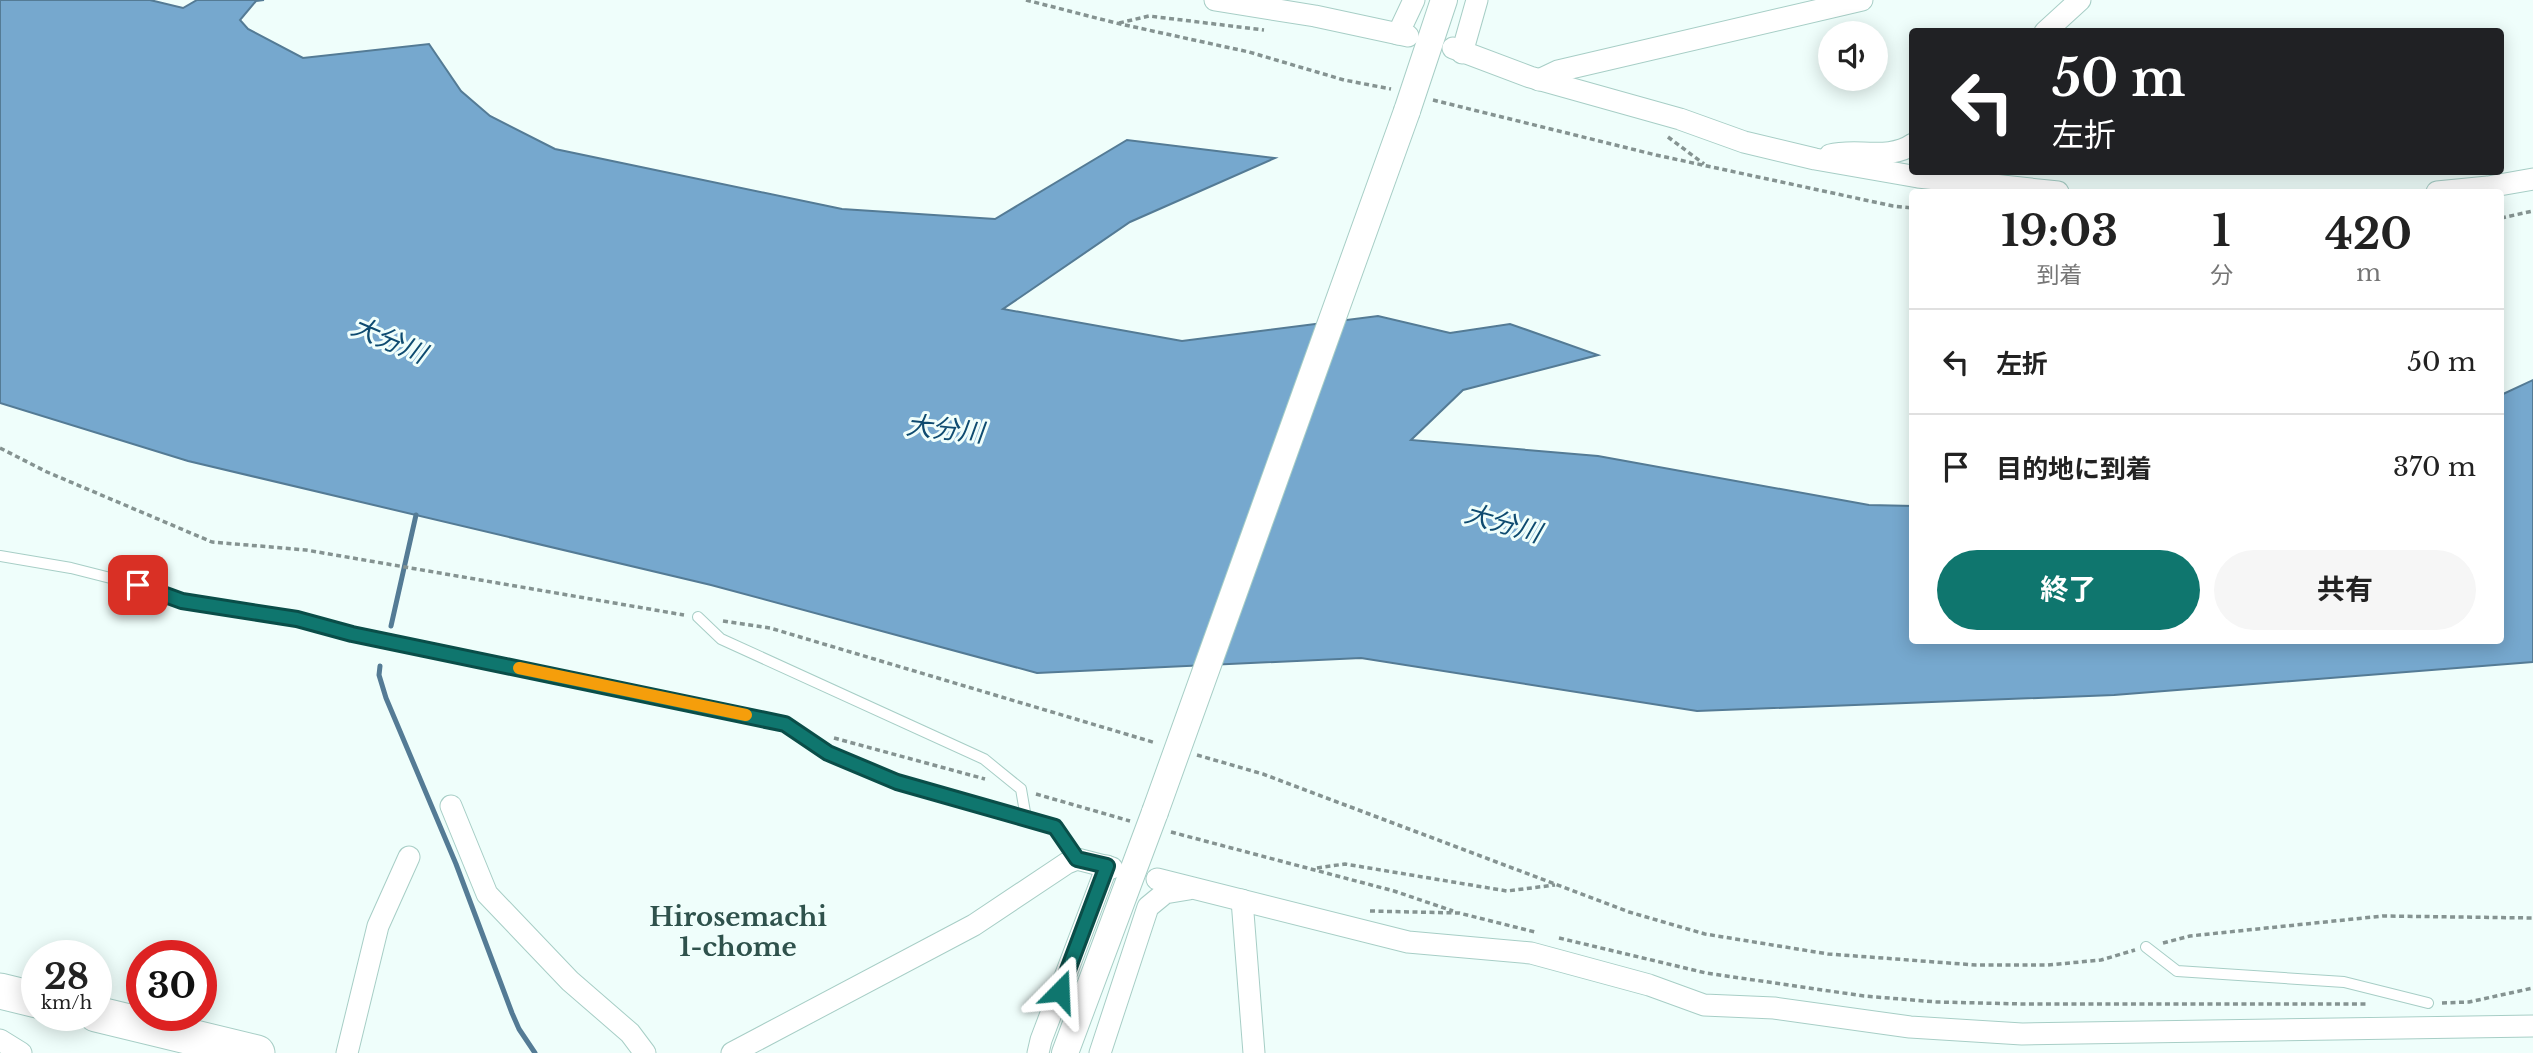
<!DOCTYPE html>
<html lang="ja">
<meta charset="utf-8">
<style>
:root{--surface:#fff;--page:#f6f6f6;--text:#222;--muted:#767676;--line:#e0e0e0;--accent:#0f766e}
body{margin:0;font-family:"Libre Baskerville","Noto Sans JP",serif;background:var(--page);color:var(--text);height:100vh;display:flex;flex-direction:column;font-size:26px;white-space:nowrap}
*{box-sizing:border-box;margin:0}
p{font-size:23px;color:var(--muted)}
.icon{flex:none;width:38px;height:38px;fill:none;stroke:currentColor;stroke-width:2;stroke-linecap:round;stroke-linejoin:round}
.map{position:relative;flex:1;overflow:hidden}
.details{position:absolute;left:1909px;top:189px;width:595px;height:455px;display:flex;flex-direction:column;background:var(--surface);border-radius:7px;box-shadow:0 4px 18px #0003}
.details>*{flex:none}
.top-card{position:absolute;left:1909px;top:28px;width:595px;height:147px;border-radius:7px;box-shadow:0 4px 18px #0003;background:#202124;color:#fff;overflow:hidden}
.controls{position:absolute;left:1818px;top:21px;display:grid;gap:14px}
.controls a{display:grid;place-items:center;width:70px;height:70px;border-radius:50%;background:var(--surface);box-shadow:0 4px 18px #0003;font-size:35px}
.speed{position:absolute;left:21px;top:940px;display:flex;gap:14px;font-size:35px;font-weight:700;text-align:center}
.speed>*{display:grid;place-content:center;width:91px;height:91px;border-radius:50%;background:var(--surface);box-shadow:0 4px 18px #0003;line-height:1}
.speed small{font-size:18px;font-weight:400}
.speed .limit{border:10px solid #d22;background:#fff;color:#111}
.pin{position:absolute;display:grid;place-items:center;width:60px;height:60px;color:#fff;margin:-30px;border-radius:14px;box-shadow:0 4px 10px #0006}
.me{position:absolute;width:77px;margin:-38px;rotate:21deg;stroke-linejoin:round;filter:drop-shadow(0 0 5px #0008)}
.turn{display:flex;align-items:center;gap:24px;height:147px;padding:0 28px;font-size:32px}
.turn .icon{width:91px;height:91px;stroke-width:2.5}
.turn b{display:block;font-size:49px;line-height:60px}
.eta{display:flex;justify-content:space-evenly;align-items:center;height:119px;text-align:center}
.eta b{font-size:42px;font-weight:700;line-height:49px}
.action{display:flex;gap:14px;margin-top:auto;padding:14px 28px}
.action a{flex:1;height:80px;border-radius:42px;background:var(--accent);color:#fff;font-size:28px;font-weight:700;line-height:80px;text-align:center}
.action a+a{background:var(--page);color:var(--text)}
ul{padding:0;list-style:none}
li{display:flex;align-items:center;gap:21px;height:105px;padding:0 28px;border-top:2px solid var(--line)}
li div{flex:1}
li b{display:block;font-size:26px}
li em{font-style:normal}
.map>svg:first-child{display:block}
.water{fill:#76a8ce;stroke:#547b95;stroke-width:2}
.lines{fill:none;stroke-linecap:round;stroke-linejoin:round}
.stream{stroke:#547b95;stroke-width:5}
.service-casing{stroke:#a7cec6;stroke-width:12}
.minor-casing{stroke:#a7cec6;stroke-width:23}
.tertiary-casing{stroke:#a7cec6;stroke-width:28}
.trunk-casing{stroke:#a7cec6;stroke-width:37}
.path{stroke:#859391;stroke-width:3.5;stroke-dasharray:5 3.5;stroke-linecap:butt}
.service{stroke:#fff;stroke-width:10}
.minor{stroke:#fff;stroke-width:21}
.tertiary{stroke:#fff;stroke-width:26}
.trunk{stroke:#fff;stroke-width:35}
.tertiary-bridge-casing{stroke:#a7cec6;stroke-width:28;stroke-linecap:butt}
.tertiary-bridge{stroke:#fff;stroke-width:26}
.route-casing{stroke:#0a4d48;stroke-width:18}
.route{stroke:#0f766e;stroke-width:12}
.slow{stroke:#f59e0b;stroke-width:12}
.labels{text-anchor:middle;stroke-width:6;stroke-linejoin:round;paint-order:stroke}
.water-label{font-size:26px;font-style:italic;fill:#0e4b70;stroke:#effefb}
.neighbourhood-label{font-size:26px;font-weight:bold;fill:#2f524c;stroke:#effefb}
</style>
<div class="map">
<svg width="2533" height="1053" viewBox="0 0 2533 1053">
<rect width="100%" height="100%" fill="#effefb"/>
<path class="water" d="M0,0h150l33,8 14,-8h67l-8,1 -16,19 8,9 55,29 126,-14 32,47 29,25 65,33 287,60 153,10 132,-79 148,18 -145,64 -127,87 179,32 196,-25 72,17 60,-9 88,31 -135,35 -52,50 187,16 271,49 44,1v134h588v-245l32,-15v282l-419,33 -417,16 -336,-53 -324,15 -326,-88 -523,-124 -188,-58z"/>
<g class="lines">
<g class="stream">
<path d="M391,626l25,-111"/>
<path d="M380,666l-1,9 7,23 70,166 56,149 7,16 16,24"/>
</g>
<g class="service-casing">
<g id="service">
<path d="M0,556l71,12 67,17 44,16 115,18 55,15 433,90 43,29 69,29 142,39c22,9 26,19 38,38"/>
<path d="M698,617l23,22 263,120 37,30 5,29"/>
<path d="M2146,947l31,24 167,11 84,21"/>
</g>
</g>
<g class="minor-casing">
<g id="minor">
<path d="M1215,0l100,16 93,20"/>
<path d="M2045,32l35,-32"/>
<path d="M1398,34l16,-34"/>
<path d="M1453,48l77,29 150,42 64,23 71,17 103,18 140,15"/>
<path d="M1462,53l15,-53"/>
<path d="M1539,80l19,-9 304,-71"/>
<path d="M1830,155c26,-7 59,6 83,-11"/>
<path d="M2437,192l51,-5 45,-8"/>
<path d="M451,806l36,88 83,87 60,52 15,20"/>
<path d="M1157,879l251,63 123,11 118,32 55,20 70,3 136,19 112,7 511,-8"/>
<path d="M1242,900l12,153"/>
<path d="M0,1040l21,13"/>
<path d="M347,1053l31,-127 31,-69"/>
<path d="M732,1053l242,-128 93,-62 10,-4 35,9"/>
<path d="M1038,1053l3,-13 66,-174"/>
<path d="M1100,1053l48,-146 17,-14 24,-4"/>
</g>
</g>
<g class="tertiary-casing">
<g id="tertiary">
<path d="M1407,111l37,-111"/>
<path d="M1065,1053l90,-241"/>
</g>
</g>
<g class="trunk-casing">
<g id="trunk">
<path d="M0,991l37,9"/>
<path d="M96,1014l161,39"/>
</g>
</g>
<g class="path">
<path d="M1026,0l90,23 133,29 95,28 47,9"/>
<path d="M1119,23l30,-7 115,14"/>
<path d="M1433,100l223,55 237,51 20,2"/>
<path d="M1668,137l36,27"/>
<path d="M2501,218l32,-7"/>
<path d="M0,448l47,24 165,70 94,8 378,65"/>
<path d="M723,621l47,7 386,115"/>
<path d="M834,738l151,41"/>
<path d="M1197,755l66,19 366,138 76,22 123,20 148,11h72l53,-5 34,-10"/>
<path d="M1036,794l94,27"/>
<path d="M1171,832l223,59 59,20"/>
<path d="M1317,868l28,-4 162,27 48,-6"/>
<path d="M1370,911l89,2 76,19"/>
<path d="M1559,938l147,35 158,23 73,6 86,2h345"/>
<path d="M2163,943l27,-7 193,-20 150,2"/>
<path d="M2442,1003l27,-1 64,-14"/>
</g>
<use href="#service" class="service"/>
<use href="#minor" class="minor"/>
<use href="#tertiary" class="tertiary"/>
<use href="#trunk" class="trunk"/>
<g class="tertiary-bridge-casing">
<path id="tertiary-bridge" d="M1155,812l252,-701"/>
</g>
<use href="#tertiary-bridge" class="tertiary-bridge"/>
</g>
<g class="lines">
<g class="route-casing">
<path id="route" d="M138,585l44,16 115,18 55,15 433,90 43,29 69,29 158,45 22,32 30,7 -47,125"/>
</g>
<use href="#route" class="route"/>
<path class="slow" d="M519,668l227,47"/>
</g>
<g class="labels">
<g class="water-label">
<text transform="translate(389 340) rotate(23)" y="9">大分川</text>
<text transform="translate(945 429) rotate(6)" y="9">大分川</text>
<text transform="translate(1503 523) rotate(16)" y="9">大分川</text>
</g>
<g class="neighbourhood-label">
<text x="738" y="926">Hirosemachi<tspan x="738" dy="30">1-chome</tspan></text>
</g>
</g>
</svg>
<div class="controls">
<a><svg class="icon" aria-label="sound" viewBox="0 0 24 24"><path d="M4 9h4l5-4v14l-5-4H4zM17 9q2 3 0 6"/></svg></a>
</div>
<div class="speed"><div>28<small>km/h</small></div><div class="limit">30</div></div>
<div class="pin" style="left:138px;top:585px;background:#d93025"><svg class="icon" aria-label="arrive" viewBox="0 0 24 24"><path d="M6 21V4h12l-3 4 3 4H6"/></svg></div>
<svg class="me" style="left:1060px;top:991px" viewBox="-20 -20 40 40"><path d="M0-17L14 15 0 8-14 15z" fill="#0f766e" stroke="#fff" stroke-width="4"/></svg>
<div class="top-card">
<div class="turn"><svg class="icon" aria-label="left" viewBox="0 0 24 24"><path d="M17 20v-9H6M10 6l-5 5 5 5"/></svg><div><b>50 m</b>左折</div></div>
</div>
<section class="details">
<div class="eta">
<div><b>19:03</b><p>到着</p></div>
<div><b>1</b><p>分</p></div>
<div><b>420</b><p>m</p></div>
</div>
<ul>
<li><svg class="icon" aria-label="left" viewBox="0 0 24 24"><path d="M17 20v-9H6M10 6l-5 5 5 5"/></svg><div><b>左折</b></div><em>50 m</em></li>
<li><svg class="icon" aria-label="arrive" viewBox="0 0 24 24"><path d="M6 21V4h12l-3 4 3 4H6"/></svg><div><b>目的地に到着</b></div><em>370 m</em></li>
</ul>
<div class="action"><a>終了</a><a>共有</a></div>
</section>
</div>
